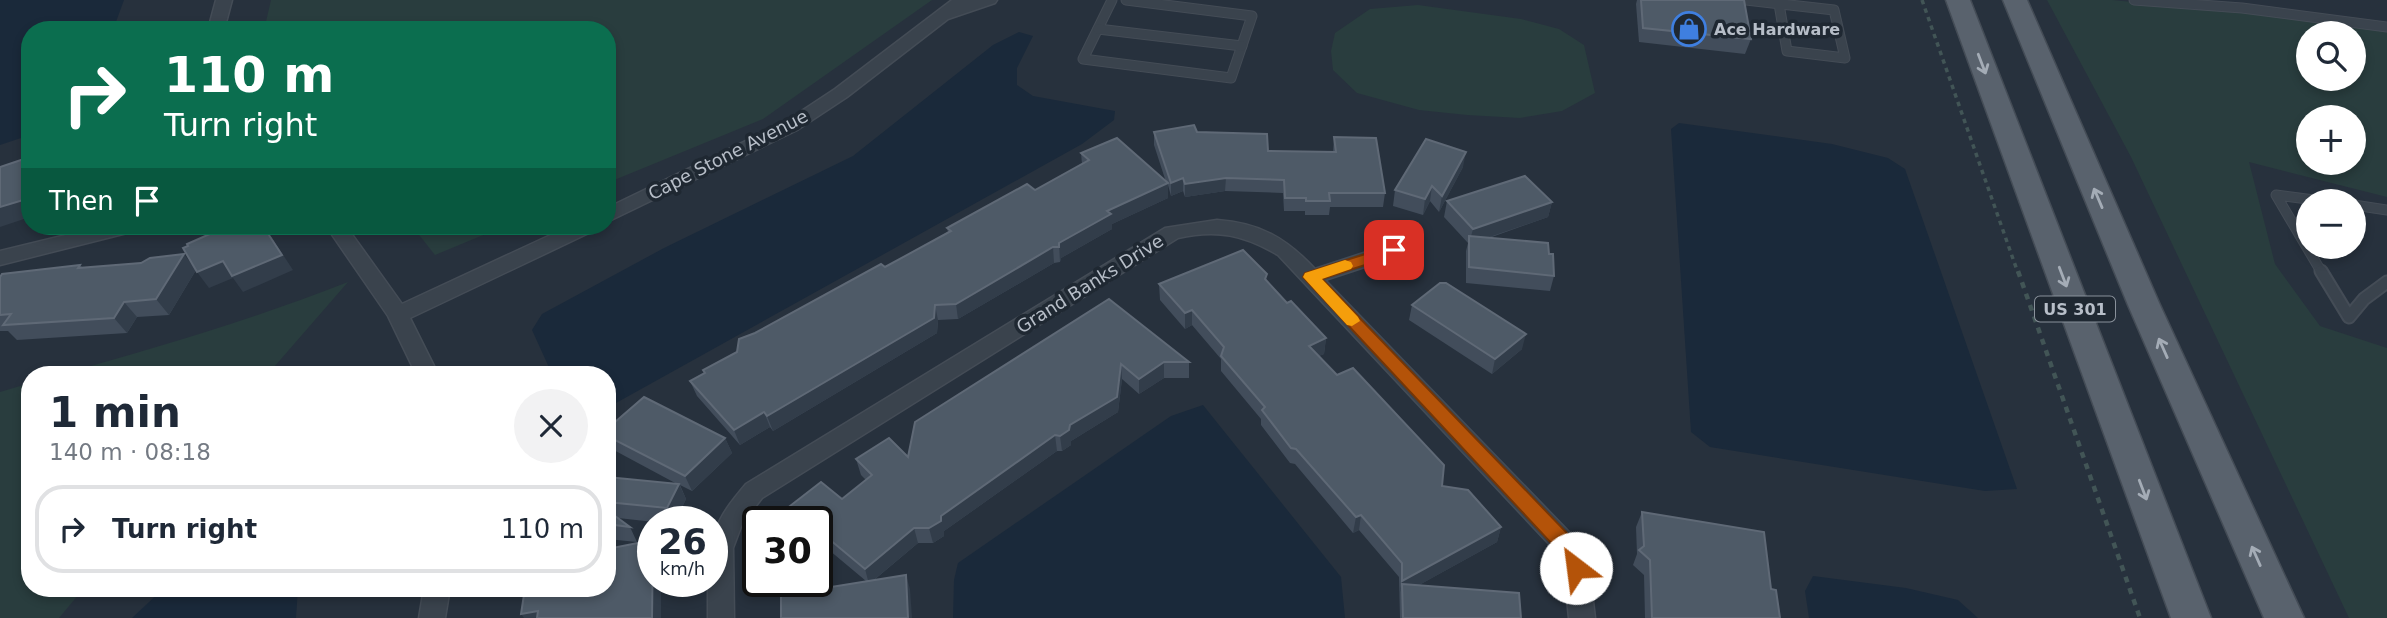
<!DOCTYPE html>
<meta charset="utf-8">
<style>
:root{--surface:#fff;--page:#f2f2f3;--text:#1f2937;--muted:#747a83;--line:#e0e1e3}
body{margin:0;font-family:"DejaVu Sans",sans-serif;background:var(--page);color:var(--text);height:100vh;display:flex;flex-direction:column;font-size:26px;white-space:nowrap}
*{box-sizing:border-box;margin:0}
p{font-size:23px;color:var(--muted)}
.icon{flex:none;width:38px;height:38px;fill:none;stroke:currentColor;stroke-width:2;stroke-linecap:round;stroke-linejoin:round}
.map{position:relative;flex:1;overflow:hidden}
.drawer{position:absolute;left:21px;top:366px;width:595px;height:231px;display:flex;flex-direction:column;background:var(--surface);border-radius:28px;box-shadow:0 4px 10px #0003}
.drawer>*{flex:none}
.guide{position:absolute;left:21px;top:21px;width:595px;height:214px;border-radius:28px;box-shadow:0 4px 10px #0003;background:#0b6e4f;color:#fff;overflow:hidden}
.controls{position:absolute;left:2296px;top:21px;display:grid;gap:14px}
.controls a{display:grid;place-items:center;width:70px;height:70px;border-radius:50%;background:var(--surface);box-shadow:0 4px 10px #0003;font-size:35px}
.speed{position:absolute;left:637px;top:506px;display:flex;gap:14px;font-size:35px;font-weight:700;text-align:center}
.speed>*{display:grid;place-content:center;width:91px;height:91px;border-radius:50%;background:var(--surface);box-shadow:0 4px 10px #0003;line-height:1}
.speed small{font-size:18px;font-weight:400}
.speed .limit{border:4px solid #111;border-radius:10px;background:#fff;color:#111}
.pin{position:absolute;display:grid;place-items:center;width:60px;height:60px;color:#fff;margin:-30px;border-radius:14px;box-shadow:0 4px 10px #0006}
.me{position:absolute;width:77px;margin:-38px;rotate:330deg;stroke-linejoin:round;filter:drop-shadow(0 0 5px #0008)}
.turn{display:flex;align-items:center;gap:24px;height:147px;padding:0 28px;font-size:32px}
.turn .icon{width:91px;height:91px;stroke-width:2.5}
.turn b{display:block;font-size:49px;line-height:60px}
.then{display:flex;align-items:center;height:66px;padding:0 28px;background:#0003;gap:14px;font-size:26px}
.round{display:grid;place-items:center;flex:none;width:74px;height:74px;border-radius:37px;background:var(--page)}
.headline{display:flex;align-items:center;justify-content:space-between;height:119px;padding:0 28px}
h1{font-size:42px;font-weight:700;line-height:52px}
ul{padding:0;list-style:none}
li{display:flex;align-items:center;gap:21px;height:88px;margin:0 14px 10px;padding:0 14px;border:4px solid var(--line);border-radius:28px}
li div{flex:1}
li b{display:block;font-size:26px}
li em{font-style:normal}
.map>svg:first-child{display:block}
.green{fill:#293d3e;fill-rule:evenodd}
.water{fill:#1a293a}
.lines{fill:none;stroke-linecap:round;stroke-linejoin:round}
.service-far1-casing{stroke:#444c56;stroke-width:11}
.service-casing{stroke:#444c56;stroke-width:15}
.minor-casing{stroke:#444c56;stroke-width:3}
.primary-casing{stroke:#444c56;stroke-width:3}
.path-far1{stroke:#425556;stroke-width:3.5;stroke-dasharray:4.5 4.5;stroke-linecap:butt}
.path{stroke:#425556;stroke-width:4.5;stroke-dasharray:6 6;stroke-linecap:butt}
.service-far1{stroke:#3a434d;stroke-width:9}
.service{stroke:#3a434d;stroke-width:11}
.minor{fill:#3a434d;fill-rule:evenodd}
.primary{fill:#59626d;fill-rule:evenodd}
.wall{fill:#424d5b}
.shaded-wall{fill:#323d4a}
.building{fill:#4e5a67;stroke:#5f6976;stroke-width:2}
.oneway{stroke:#a4acb6}
.route{fill:#b45309;stroke:#753606;stroke-width:2}
.slow{fill:#f59e0b}
.labels{text-anchor:middle;stroke-width:7;stroke-linejoin:round;paint-order:stroke}
.far-poi-label{font-size:16px;font-weight:bold;fill:#b7bec8;stroke:#1f2832;text-anchor:start}
.shield{fill:#1f2832;stroke:#89919b;stroke-width:2}
.shield-label{font-size:16px;font-weight:bold;fill:#b7bec8}
.street-label{font-size:18px;fill:#b7bec8;stroke:#1f2832}
</style>
<div class="map">
<svg width="2387" height="618" viewBox="0 0 2387 618">
<rect width="100%" height="100%" fill="#27313d"/>
<g class="green">
<path d="M271,0h661l-169,119 -156,64v-153h-343z"/>
<path d="M2047,0h65l275,27v170l-138,-35 26,102 45,62 67,22v270h-38l-218,-461zM2308,33h46v46h-46zM2308,117h46v46h-46z"/>
<path d="M1418,5l103,14 38,10 25,16 11,48 -33,18 -42,7 -53,-3 -48,-5 -62,-17 -24,-23 -2,-19 4,-18 35,-24z"/>
<path d="M412,226h93l-70,29z"/>
<path d="M348,282l-80,92h-206c97,-27 192,-55 286,-92z"/>
<path d="M30,383v205h54l-25,30h-59v-226z"/>
</g>
<g class="water">
<path d="M0,0h124l-11,30h-83v105l-30,10z"/>
<path d="M1019,32l14,4 -16,32v17l16,11 82,15 -1,9 -32,24 -475,264v-34h-55l-20,-44 10,-16 122,-66 189,-92 140,-111z"/>
<path d="M1679,123l153,21 56,14 17,11 112,320 -32,2 -275,-44 -19,-15 -20,-303z"/>
<path d="M1203,405l138,172 4,41h-392l1,-38 4,-17 213,-147z"/>
<path d="M1813,576l93,12 52,12 20,18h-169l-4,-27z"/>
<path d="M164,588h134l-2,30h-164z"/>
</g>
<g class="lines">
<g class="service-far1-casing">
<g id="service-far1">
<path d="M1112,0l-29,59 148,19 21,-62 -126,-16"/>
<path d="M1746,0l88,10 11,48 -58,-7 -8,-47"/>
<path d="M2134,0l108,8 145,19"/>
<path d="M1098,29l144,17"/>
<path d="M2322,201l-46,-6 46,78"/>
<path d="M2354,205l33,5"/>
</g>
</g>
<g class="service-casing">
<path id="service" d="M2321,271l28,46 15,-18 23,-17"/>
</g>
<g class="minor-casing">
<g id="minor">
<path d="M216,0h16l-8,30h-16z"/>
<path d="M952,0h45l-2,3 -47,16 -101,78 -50,33 -190,92v-14l178,-86 50,-33z"/>
<path d="M1217,220c43,3 69,18 98,49l79,-26 7,2 3,5 -3,5 -76,25 244,252 20,36 6,50h-26l-5,-49 -13,-23 -273,-291c-34,-20 -61,-26 -100,-17l-416,260 -20,26 -9,24 1,70h-26v-37h4c0,-50 1,-58 34,-97l419,-256z"/>
<path d="M103,226h35l-3,5 -135,34v-14z"/>
<path d="M326,226h20l56,78 168,-78h26l-3,5 -183,87 28,56h-22l-28,-58z"/>
<path d="M424,588h26l-5,30h-26z"/>
</g>
</g>
<g class="primary-casing">
<g id="primary">
<path d="M1946,0h24l241,618h-40z"/>
<path d="M2003,0h24l133,305 144,313h-40l-136,-313z"/>
</g>
</g>
<path class="path-far1" d="M1922,0l96,273"/>
<path class="path" d="M2018,271l122,347"/>
<use href="#service-far1" class="service-far1"/>
<use href="#service" class="service"/>
<use href="#minor" class="minor"/>
<use href="#primary" class="primary"/>
</g>
<g class="wall">
<path d="M1637,0h107l7,39 -6,15 -106,-12 -3,-38z"/>
<path d="M1154,132h43l71,19 65,1 1,-15 51,56 -2,14h-53l-1,8h-24v-4h-21l-1,-18 -58,-2 -40,6 -2,-6 -12,5 -3,-11v13l-56,26v5l-51,29 -1,4 -6,1 -96,56 -20,1 -1,13 -164,98 -3,-4 -30,18 -43,-49 -7,-15 14,-8 -1,-3 34,-18 18,-19 130,-66 63,-35 -1,-4 88,-38 47,-26 -1,-11 85,29 -12,-37z"/>
<path d="M1463,167l-24,45 -9,-11 -7,14 -30,-9 2,-16z"/>
<path d="M1447,201l105,1 -4,15 -59,21 60,16 5,22 -4,15 -84,-8v-32l2,-8 -24,-26z"/>
<path d="M80,265l2,2 114,3 -27,45 -32,2 -10,16 -110,7 -9,-9h-8v-54z"/>
<path d="M1267,274l-1,7 21,22 39,35 -2,16 -5,2 123,130 59,41 -4,15 -78,43 102,33h-121l-1,-41 -40,-47 -6,3 -58,-69 -5,-1 -29,-38v-6l-40,-48v-12l-29,-34 -7,4 -25,-29 -1,-16z"/>
<path d="M1109,299l80,63v16h-25l-25,16 -17,-15 -4,33 -47,29v4l-9,6h-5l-113,80v5l-11,7h-15l-44,37 36,9 -44,-8 -49,-41v-18l-22,-1 -5,-15 52,-7 24,-19 -5,-5 -5,-16 52,-2z"/>
<path d="M1412,305l110,44 -30,25 -83,-54z"/>
<path d="M607,429l118,9 7,15 -40,38 -12,-6 6,14 -11,23h-21l-36,-4 12,9 7,15 -30,-3v-62l70,7 -67,-36 -3,-6z"/>
<path d="M1642,512l129,77 9,29h-135l-1,-43 -11,-10 4,-11 -1,-27z"/>
</g>
<g class="shaded-wall">
<path d="M1466,152l-3,15 -24,45 3,-16z"/>
<path d="M1183,178v13l-12,5v-13z"/>
<path d="M1226,178l-1,13 -40,6v-13z"/>
<path d="M1168,183v15l-56,26v5l-51,29 -1,4 -1,-19 48,-32z"/>
<path d="M1432,186l-2,15 -7,14 2,-16z"/>
<path d="M30,198v19l-30,10v-20z"/>
<path d="M1552,202l-4,15 -79,27 4,-15z"/>
<path d="M264,226l29,44 -50,22 -10,-14 -24,10 -12,-16 26,-11z"/>
<path d="M1053,247l1,16 -96,56 -2,-15z"/>
<path d="M184,254l12,16 -27,45 -13,-16z"/>
<path d="M124,302l13,15 -10,16 -13,-15z"/>
<path d="M935,305l3,15 -1,13 -164,98 -6,-15z"/>
<path d="M1192,310v15l-7,4v-16z"/>
<path d="M1526,334l-4,15 -30,25 3,-15z"/>
<path d="M1326,338l-2,16 -16,7 1,-15z"/>
<path d="M1164,362v16l-25,16v-15z"/>
<path d="M1121,364l1,15 -4,33 -47,29v4l-9,6 -2,-15z"/>
<path d="M764,412l6,15 -30,18 -6,-15z"/>
<path d="M1055,435l2,16 -113,80v5l-11,7 -4,-15 12,-12z"/>
<path d="M725,438l7,15 -40,38 -7,-15z"/>
<path d="M679,484l7,15 -11,23h-2l-6,-14z"/>
<path d="M1361,515l-2,15 -6,3 3,-16z"/>
<path d="M1501,527l-4,15 -94,52 -1,-10 -3,12 3,-15z"/>
<path d="M914,528l4,15 -49,41 -4,-15z"/>
<path d="M906,575l4,14 2,29h-4z"/>
<path d="M653,581h8v37h-9z"/>
<path d="M538,611l5,7h-19l-3,-4z"/>
</g>
<g class="building">
<path d="M1641,0h103l7,39 -108,-11z"/>
<path d="M1194,125l3,7 70,2 1,17 68,1 -2,-15 42,1 9,55h-56l1,8h-24v-3h-21l-1,-18 -58,-2 -41,6 -2,-6 -12,5 -17,-51z"/>
<path d="M1117,138l51,45 -61,28 4,3 -52,29v4h-6l-97,57 -21,1 -1,13 -167,98 -3,-4 -30,18 -44,-49 15,-8 -2,-3 34,-18 2,-13 16,-6 126,-69 4,3 66,-36 -4,-3 80,-44 8,6 54,-30 -8,-7z"/>
<path d="M1426,139l40,13 -24,44 -10,-10 -7,13 -30,-9z"/>
<path d="M30,157v41l-30,9v-40z"/>
<path d="M1525,176l27,26 -79,27 -26,-28z"/>
<path d="M228,226h35l19,29 -50,21 -9,-15 -26,11 -14,-24 5,-2 -1,-2z"/>
<path d="M1469,236l79,7 1,11h4l1,22 -85,-9z"/>
<path d="M1243,250l24,24 -2,5 22,24 4,-2 35,37 -17,8 28,29 16,-7 91,97 -2,21 26,4 33,37 -99,54v-18l-41,-48 -5,2 -60,-68 -5,-1 -29,-38 3,-3 -44,-51 3,-9 -32,-37 -7,3 -26,-29z"/>
<path d="M184,254l-28,45 -32,3 -10,16 -111,7 8,-11 -11,1v-38l2,-3 78,-9 -2,3 63,-5 9,-5z"/>
<path d="M1440,283h6l80,51 -31,25 -83,-54z"/>
<path d="M1109,299l80,63h-25l-25,17 -18,-15 -4,33 -47,28 -1,5 -9,6 -5,-1 -114,81v5l-12,7h-15l-49,41 -48,-40v-7h-9l-18,-16 31,-24 21,17 30,-24 -16,-16 33,-21 19,19 7,-35z"/>
<path d="M644,397l81,41 -40,38 -78,-40v-7z"/>
<path d="M607,477l72,7 -12,24 -60,-6z"/>
<path d="M607,510l23,17 -23,-3z"/>
<path d="M1642,512l122,20 7,57 5,1 4,28h-128l-2,-58 -11,-10 5,-4z"/>
<path d="M653,540l-1,78h-115l1,-7 -17,3 4,-26h82v-39z"/>
<path d="M906,575l2,43h-127v-23z"/>
<path d="M1402,584l117,9 2,25h-118z"/>
</g>
<defs><path id="oneway-shaft" d="M-6 0H5M1.5-3L5.5 0L1.5 3" fill="none" stroke-width="1.6" stroke-linecap="round" stroke-linejoin="round" transform="scale(1.75)"/></defs>
<g class="oneway">
<use href="#oneway-shaft" transform="translate(1982 64) rotate(69)"/>
<use href="#oneway-shaft" transform="translate(2098 198) rotate(-113)"/>
<use href="#oneway-shaft" transform="translate(2063 277) rotate(69)"/>
<use href="#oneway-shaft" transform="translate(2163 348) rotate(-114)"/>
<use href="#oneway-shaft" transform="translate(2143 490) rotate(69)"/>
<use href="#oneway-shaft" transform="translate(2256 556) rotate(-114)"/>
</g>
<path class="route" d="M1394,245l5,1 3,4 -3,4 -77,25 245,254 19,35 -3,6 -7,2 -6,-2 -17,-29 -250,-268 2,-4z"/>
<path class="slow" d="M1345,260l6,2 2,4 -2,3 -29,10 36,38 2,4 -8,5 -5,-1 -44,-48 2,-4z"/>
<defs>
<g id="shop-ring" transform="scale(1.75)"><circle r="9.5" fill="#1f2832" stroke="#3f7fe0" stroke-width="1.5"/><path d="M-5-2.5h2.3a2.7 3.5 0 0 1 5.4 0H5L5.5 6h-11ZM-1.5-2.5h3a1.5 2.3 0 0 0-3 0Z" fill="#3f7fe0"/></g>
</defs>
<g fill-rule="evenodd">
<use href="#shop-ring" x="1689" y="29"/>
</g>
<g class="labels">
<g class="far-poi-label">
<text x="1714" y="35">Ace Hardware</text>
</g>
<rect class="shield" x="2035" y="296.5" width="80" height="25" rx="5"/>
<g class="shield-label">
<text x="2075" y="315">US 301</text>
</g>
<g class="street-label">
<text transform="translate(728 155) rotate(-27)" y="6">Cape Stone Avenue</text>
<text transform="translate(1090 284) rotate(-32)" y="6">Grand Banks Drive</text>
</g>
</g>
</svg>
<div class="controls">
<a><svg class="icon" aria-label="search" viewBox="0 0 24 24"><circle cx="10" cy="10" r="6"/><path d="M15 15l6 6"/></svg></a>
<a>+</a>
<a>−</a>
</div>
<div class="speed"><div>26<small>km/h</small></div><div class="limit">30</div></div>
<div class="pin" style="left:1394px;top:250px;background:#d93025"><svg class="icon" aria-label="arrive" viewBox="0 0 24 24"><path d="M6 21V4h12l-3 4 3 4H6"/></svg></div>
<svg class="me" style="left:1576px;top:568px" viewBox="-20 -20 40 40"><circle r="19" fill="#fff"/><path d="M0-13L10 11 0 6-10 11z" fill="#b45309"/></svg>
<div class="guide">
<div class="turn"><svg class="icon" aria-label="right" viewBox="0 0 24 24"><path d="M7 20v-9h11M14 6l5 5-5 5"/></svg><div><b>110 m</b>Turn right</div></div>
<div class="then">Then<svg class="icon" aria-label="arrive" viewBox="0 0 24 24"><path d="M6 21V4h12l-3 4 3 4H6"/></svg></div>
</div>
<section class="drawer">
<div class="headline"><div><h1>1 min</h1><p>140 m · 08:18</p></div><a class="round"><svg class="icon" aria-label="close" viewBox="0 0 24 24"><path d="M6 6l12 12M18 6L6 18"/></svg></a></div>
<ul>
<li><svg class="icon" aria-label="right" viewBox="0 0 24 24"><path d="M7 20v-9h11M14 6l5 5-5 5"/></svg><div><b>Turn right</b></div><em>110 m</em></li>
</ul>
</section>
</div>
